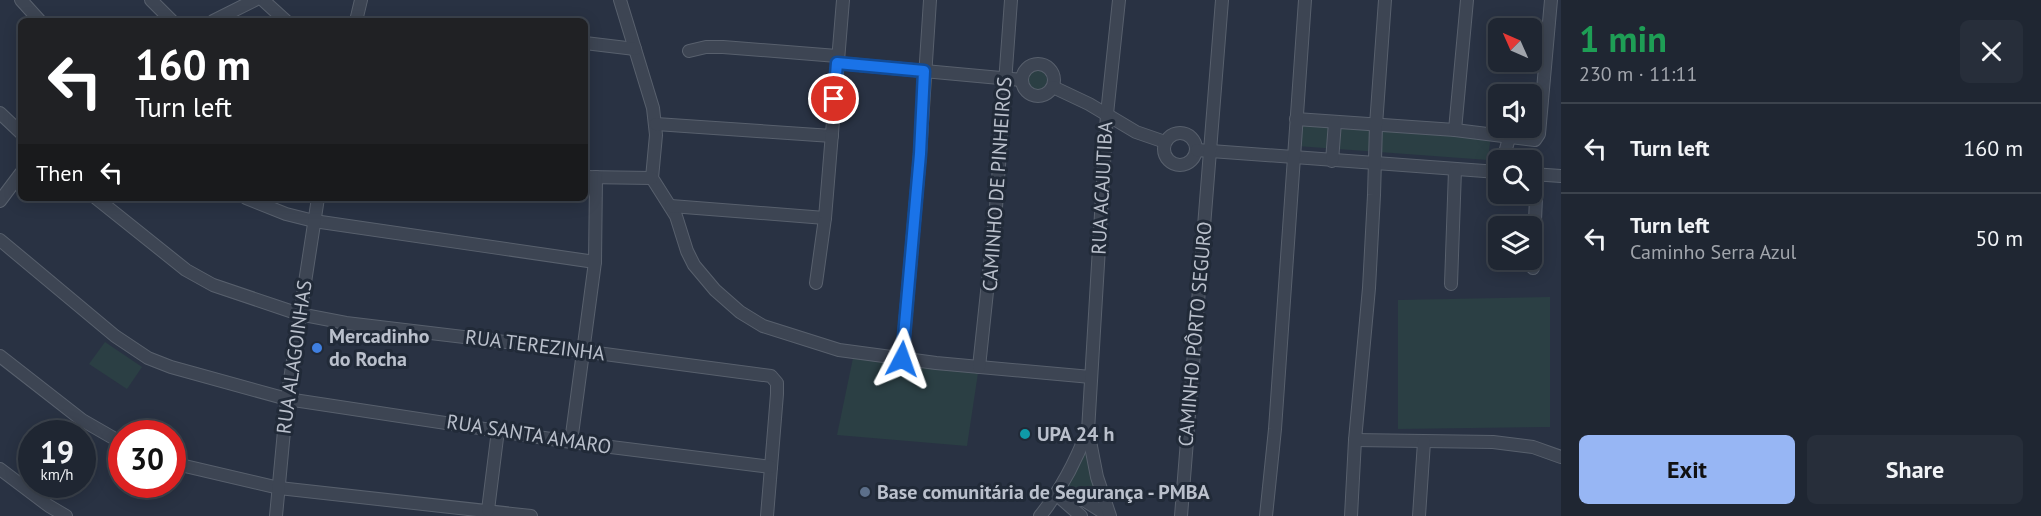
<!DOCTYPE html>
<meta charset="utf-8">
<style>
:root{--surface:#1f2632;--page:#272e3a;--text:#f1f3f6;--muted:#a1a5ac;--line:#3c434d;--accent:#97b6f4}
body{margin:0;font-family:"PT Sans",sans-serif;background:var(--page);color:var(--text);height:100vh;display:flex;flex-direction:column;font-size:22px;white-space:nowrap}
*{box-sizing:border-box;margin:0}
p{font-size:20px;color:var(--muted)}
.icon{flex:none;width:33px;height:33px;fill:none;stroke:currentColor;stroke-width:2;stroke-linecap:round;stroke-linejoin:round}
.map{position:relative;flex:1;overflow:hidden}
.drawer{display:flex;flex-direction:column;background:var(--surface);width:480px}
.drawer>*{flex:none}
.top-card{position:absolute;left:18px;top:18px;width:570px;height:183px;border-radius:9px;box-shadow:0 3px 15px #0003,0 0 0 2px var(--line);background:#202124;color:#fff;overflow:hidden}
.needle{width:39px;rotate:315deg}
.fabs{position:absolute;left:1488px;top:18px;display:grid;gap:12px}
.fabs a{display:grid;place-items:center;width:54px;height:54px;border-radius:9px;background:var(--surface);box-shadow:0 3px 15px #0003,0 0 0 2px var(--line);font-size:30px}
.speed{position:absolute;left:18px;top:420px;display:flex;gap:12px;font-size:30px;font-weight:700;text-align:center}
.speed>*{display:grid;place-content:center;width:78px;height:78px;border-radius:50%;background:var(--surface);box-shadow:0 3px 15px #0003,0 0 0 2px var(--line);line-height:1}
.speed small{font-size:15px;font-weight:400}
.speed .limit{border:9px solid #d22;background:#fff;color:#111}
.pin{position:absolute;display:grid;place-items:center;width:51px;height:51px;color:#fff;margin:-26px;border:3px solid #fff;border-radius:50%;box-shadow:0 2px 6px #0007}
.me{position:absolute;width:66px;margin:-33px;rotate:4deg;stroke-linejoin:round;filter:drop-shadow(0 0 4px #0008)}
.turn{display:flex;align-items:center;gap:21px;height:126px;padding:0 18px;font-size:27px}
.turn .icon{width:78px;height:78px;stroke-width:2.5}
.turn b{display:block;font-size:42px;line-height:51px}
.then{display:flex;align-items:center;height:57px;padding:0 18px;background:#0003;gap:12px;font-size:22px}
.round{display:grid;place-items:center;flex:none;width:63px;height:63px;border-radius:9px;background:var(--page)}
.head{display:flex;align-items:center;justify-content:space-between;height:102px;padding:0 18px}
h1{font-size:36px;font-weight:700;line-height:45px;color:#1e9e55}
.action{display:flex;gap:12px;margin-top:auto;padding:12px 18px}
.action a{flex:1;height:69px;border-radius:9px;background:var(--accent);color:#111;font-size:24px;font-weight:700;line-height:69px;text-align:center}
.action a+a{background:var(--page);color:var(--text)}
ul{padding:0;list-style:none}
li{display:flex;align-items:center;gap:18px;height:90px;padding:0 18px;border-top:2px solid var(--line)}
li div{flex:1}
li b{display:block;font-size:22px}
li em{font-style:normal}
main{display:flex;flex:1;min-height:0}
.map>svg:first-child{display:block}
.green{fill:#2b3f44}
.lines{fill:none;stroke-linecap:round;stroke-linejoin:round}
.minor-casing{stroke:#58606d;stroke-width:14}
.minor{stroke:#3d4553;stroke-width:12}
.route-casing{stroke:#114b97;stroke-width:15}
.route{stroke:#1a73e8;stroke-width:10}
.shop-dot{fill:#3f7fe0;stroke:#212a38;stroke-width:2}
.culture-dot{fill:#0f9aa8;stroke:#212a38;stroke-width:2}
.service-dot{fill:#5c6f8a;stroke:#212a38;stroke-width:2}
.labels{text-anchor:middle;stroke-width:6;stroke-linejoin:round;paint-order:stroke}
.street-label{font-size:20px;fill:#bac0cc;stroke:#212a38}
.poi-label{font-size:20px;font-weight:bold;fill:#bac0cc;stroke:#212a38;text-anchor:start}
</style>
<main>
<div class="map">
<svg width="1561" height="516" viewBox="0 0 1561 516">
<rect width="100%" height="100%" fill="#293243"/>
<g class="green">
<circle cx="1036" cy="80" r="11"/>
<path d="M1298,124l193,10 -3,26 -191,-14z"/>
<path d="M1550,297v130l-152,2v-129z"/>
<path d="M105,342l37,25 -15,22 -38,-25z"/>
<path d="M853,358l125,15 -11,73 -130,-11z"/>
<path d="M1085,441l23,73 -46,-23z"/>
</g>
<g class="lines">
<g class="minor-casing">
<g id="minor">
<path d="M21,0l19,21"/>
<path d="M151,0l21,21"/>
<path d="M263,0l23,21"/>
<path d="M620,0l33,108 3,27 -4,43 24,38 11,35 7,14 21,25 25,22 23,14 76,24 97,13 155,14"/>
<path d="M213,21l42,-21"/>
<path d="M356,21l5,-21"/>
<path d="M585,43l50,6"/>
<path d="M689,51l17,-4h17l114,9"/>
<path d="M837,63l185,17"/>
<circle cx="1038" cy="80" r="16"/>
<path d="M1053,87l36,17 47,28 29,10"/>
<path d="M0,113l21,20"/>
<path d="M1296,119l159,11 80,10 4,-6 12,-134"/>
<path d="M656,124l176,12"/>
<path d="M1455,130l12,-130"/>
<circle cx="1180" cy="149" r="16"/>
<path d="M1197,150l301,22"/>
<path d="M1503,160l6,-22"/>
<path d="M1332,161l3,-39"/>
<path d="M1532,174l29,2"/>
<path d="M585,177l67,1"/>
<path d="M96,198l90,72 27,15 86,29 47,9 236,28 189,25 6,7v11l-10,122"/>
<path d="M246,198l40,16 28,7 281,41"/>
<path d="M0,201l21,-28"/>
<path d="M671,206l154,12"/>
<path d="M0,240l115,96 33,22 23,9 116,32 284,43 200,25"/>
<path d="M1533,268l4,-94"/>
<path d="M816,283l9,-65 18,-218"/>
<path d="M1451,284l4,-114"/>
<path d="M0,356l82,64 40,23"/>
<path d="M902,359l18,-205 10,-154"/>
<path d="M979,367l17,-160 15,-207"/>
<path d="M1355,440l138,2 40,5 28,10"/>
<path d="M571,442l24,-180 1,-85"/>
<path d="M172,463l107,25 252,28"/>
<path d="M0,469l49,37 17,10"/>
<path d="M1057,495l25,4 27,17"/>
<path d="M1057,495l24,21"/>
<path d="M488,510l10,-80"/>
<path d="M276,516l11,-117 31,-201"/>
<path d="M1040,516c21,-26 35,-53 47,-84"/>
<path d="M1110,516l-13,-39 -9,-46 19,-317 12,-114"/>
<path d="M1181,516l41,-516"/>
<path d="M1266,516l9,-87 30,-429"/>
<path d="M1351,516l4,-76 14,-152 5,-93 2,-70 9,-125"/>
<path d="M1419,516l5,-74"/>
</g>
</g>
<use href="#minor" class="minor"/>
</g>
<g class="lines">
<g class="route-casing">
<path id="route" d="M834,99l3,-36 87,8 -4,83 -18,205"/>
</g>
<use href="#route" class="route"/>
</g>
<circle class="shop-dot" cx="317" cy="348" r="6"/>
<circle class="culture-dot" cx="1025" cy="434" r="6"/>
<circle class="service-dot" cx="865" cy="492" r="6"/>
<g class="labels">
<g class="street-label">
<text transform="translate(997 184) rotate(-86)" y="7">CAMINHO DE PINHEIROS</text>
<text transform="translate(1102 188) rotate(-87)" y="7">RUA ACAJUTIBA</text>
<text transform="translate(1195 334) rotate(-85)" y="7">CAMINHO PÔRTO SEGURO</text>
<text transform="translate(535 345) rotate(7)" y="7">RUA TEREZINHA</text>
<text transform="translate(294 357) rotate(-82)" y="7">RUA ALAGOINHAS</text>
<text transform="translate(529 434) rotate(9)" y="7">RUA SANTA AMARO</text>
</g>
<g class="poi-label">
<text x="329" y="343">Mercadinho<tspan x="329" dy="23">do Rocha</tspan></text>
<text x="1037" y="441">UPA 24 h</text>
<text x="877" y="499">Base comunitária de Segurança - PMBA</text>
</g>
</g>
</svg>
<div class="fabs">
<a><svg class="needle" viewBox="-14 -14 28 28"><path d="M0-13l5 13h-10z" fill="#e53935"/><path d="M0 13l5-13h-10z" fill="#a1a5ac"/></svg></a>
<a><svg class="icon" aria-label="sound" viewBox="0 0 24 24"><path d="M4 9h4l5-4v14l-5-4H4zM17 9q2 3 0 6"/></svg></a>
<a><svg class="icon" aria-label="search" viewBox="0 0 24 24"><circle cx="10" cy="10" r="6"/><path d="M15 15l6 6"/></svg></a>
<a><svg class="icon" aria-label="layers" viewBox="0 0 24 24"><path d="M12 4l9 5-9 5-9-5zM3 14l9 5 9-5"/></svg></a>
</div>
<div class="speed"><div>19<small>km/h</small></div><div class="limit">30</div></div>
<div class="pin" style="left:834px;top:99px;background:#d93025"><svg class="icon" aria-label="arrive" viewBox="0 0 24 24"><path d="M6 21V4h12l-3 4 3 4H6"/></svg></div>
<svg class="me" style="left:902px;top:359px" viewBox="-20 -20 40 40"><path d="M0-17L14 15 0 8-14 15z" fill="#1a73e8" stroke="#fff" stroke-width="4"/></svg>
<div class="top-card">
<div class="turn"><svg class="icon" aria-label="left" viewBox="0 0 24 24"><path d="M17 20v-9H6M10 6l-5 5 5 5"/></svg><div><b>160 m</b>Turn left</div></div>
<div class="then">Then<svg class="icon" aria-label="left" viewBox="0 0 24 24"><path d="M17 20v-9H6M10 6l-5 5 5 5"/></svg></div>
</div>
</div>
<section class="drawer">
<div class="head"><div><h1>1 min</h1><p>230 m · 11:11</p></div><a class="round"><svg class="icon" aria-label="close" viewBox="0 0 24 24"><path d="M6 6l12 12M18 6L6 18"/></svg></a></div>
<ul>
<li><svg class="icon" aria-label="left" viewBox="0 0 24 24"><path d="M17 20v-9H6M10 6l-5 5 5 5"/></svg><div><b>Turn left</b></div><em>160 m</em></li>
<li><svg class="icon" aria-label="left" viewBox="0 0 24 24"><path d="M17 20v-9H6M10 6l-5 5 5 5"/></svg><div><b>Turn left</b><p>Caminho Serra Azul</p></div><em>50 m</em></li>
</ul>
<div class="action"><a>Exit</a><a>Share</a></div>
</section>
</main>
